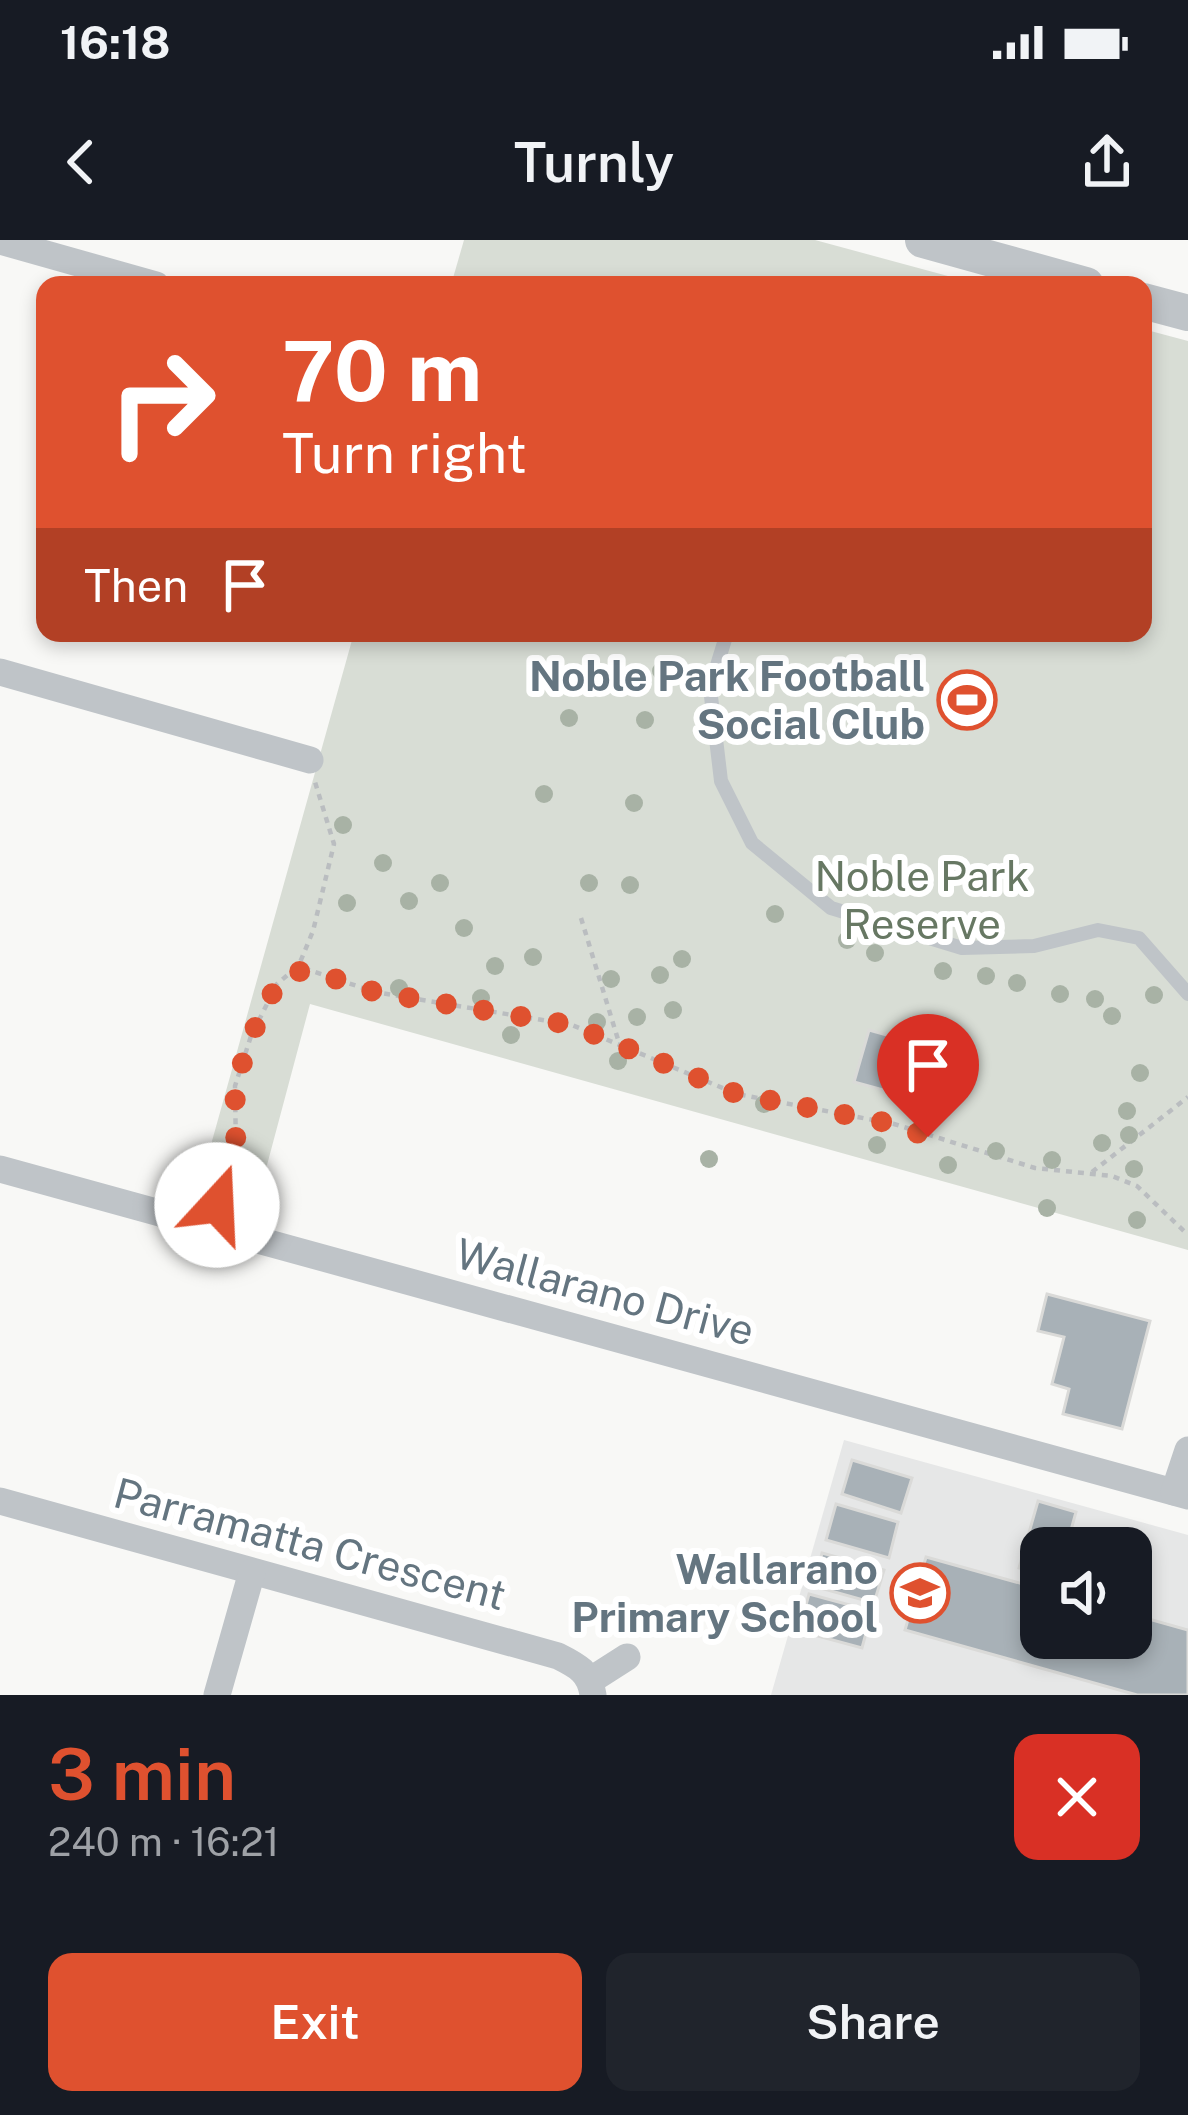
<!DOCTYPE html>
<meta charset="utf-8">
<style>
:root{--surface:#171b24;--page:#20242c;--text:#f1f3f6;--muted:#9ea1a6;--accent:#df512f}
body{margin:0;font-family:"Public Sans",sans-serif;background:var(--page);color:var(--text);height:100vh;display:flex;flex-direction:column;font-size:45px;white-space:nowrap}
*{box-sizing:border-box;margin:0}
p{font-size:39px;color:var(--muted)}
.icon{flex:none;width:66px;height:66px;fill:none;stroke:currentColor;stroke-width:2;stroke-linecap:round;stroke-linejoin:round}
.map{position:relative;height:1455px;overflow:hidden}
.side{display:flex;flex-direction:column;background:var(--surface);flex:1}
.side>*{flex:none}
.guide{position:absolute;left:36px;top:36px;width:1116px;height:366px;border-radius:24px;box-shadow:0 6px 18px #0003;background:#df512f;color:#fff;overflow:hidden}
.buttons{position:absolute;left:1020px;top:1287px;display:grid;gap:24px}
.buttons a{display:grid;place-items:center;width:132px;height:132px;border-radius:24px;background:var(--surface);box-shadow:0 6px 18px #0003;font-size:60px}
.pin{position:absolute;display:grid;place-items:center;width:102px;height:102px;color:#fff;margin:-123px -51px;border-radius:50% 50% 50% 0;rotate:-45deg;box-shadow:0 0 12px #0007}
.pin .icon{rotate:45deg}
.me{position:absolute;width:132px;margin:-66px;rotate:20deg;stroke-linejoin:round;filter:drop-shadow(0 0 9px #0008)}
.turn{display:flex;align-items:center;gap:42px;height:252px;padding:0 48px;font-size:54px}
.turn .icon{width:156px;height:156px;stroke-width:2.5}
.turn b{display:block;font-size:84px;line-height:102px}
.then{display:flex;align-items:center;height:114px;padding:0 48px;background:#0003;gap:24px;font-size:45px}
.round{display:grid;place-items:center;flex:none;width:126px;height:126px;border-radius:24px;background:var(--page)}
.overview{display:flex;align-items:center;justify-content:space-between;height:204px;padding:0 48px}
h1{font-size:72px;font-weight:600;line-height:90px;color:var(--accent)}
.button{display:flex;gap:24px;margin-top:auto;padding:24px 48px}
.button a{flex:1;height:138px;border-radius:24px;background:var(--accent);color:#fff;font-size:48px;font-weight:600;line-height:138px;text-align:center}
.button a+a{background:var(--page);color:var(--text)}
.status{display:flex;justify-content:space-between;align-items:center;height:84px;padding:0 60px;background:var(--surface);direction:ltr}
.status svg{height:33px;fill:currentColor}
header{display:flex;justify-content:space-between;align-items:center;height:156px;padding:0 48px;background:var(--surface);font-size:54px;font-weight:600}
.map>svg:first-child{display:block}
.built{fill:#e6e7e7;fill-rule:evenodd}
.green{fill:#d8ddd5}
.building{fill:#a8b1b7;stroke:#dadad8;stroke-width:3}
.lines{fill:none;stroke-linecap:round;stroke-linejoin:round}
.path{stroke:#babdc0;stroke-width:4.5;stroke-dasharray:6 6;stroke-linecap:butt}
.service{stroke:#bfc4c8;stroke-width:14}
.minor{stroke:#bfc4c8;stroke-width:27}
.tertiary{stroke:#bfc4c8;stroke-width:36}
.tree{fill:#a8b2a5}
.route{stroke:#df512f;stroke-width:21;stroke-dasharray:0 37.8}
.labels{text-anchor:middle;stroke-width:12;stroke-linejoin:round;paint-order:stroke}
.poi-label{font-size:42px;font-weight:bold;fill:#647580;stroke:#fff;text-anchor:end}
.park-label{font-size:42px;fill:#677863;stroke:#fff}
.street-label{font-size:42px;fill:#647580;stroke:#fff}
</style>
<div class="status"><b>16:18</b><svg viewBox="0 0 49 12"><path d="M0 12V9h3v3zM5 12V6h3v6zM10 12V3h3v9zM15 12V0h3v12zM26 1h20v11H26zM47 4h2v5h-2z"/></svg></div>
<header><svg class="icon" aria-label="back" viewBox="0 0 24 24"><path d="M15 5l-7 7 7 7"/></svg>Turnly<svg class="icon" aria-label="share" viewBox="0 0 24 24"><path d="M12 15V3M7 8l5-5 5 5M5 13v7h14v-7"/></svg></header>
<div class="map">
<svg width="1188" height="1455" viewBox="0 0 1188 1455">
<rect width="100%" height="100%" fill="#f8f8f6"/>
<path class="built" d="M844,1200l344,95v160h-417zM1041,1308h90v90h-90z"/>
<g class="green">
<path d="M464,0h351l166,45h-530z"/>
<path d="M1143,89l45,12v909l-878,-246 -59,221 -58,-16 161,-576h789z"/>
</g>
<g class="building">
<path d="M869,790l50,14 -14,52 -51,-14z"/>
<path d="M1047,1054l103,27 -28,108 -59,-15 6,-25 -17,-5 12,-47 -26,-6z"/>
<path d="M852,1220l60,18 -11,35 -59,-19z"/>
<path d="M1038,1261l38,11 -10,36h-25v26l-22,-6z"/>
<path d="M836,1264l62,18 -9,36 -63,-18z"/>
<path d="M822,1313l62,17 -10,33 -61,-17z"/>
<path d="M926,1317l115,32v49h90v-24l57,16v65h-51l-232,-65z"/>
<path d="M809,1354l63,17 -10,37 -63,-17z"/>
</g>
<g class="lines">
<g class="path">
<path d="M581,678l39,128"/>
<path d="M296,732l17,-41 21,-87 -19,-62"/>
<path d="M1092,932l96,-75"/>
<path d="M216,960l4,-34 16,-12 -1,-68 16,-50 26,-52 13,-11 19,-3 66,22 197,33 165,69 157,30 141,44 77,8 25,10 51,49"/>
</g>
<path class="service" d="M727,393l-17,55 11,93 31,62 79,65 131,40 72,-2 64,-16 41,8 49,56"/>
<g class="minor">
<path d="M0,1l156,44"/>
<path d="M0,432l310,88"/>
<path d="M0,929l1188,327"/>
<path d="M1174,1252l14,-42"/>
<path d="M0,1261l558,155c20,10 32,16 35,39"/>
<path d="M591,1440l36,-23"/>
<path d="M217,1455l35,-123"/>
</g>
<g class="tertiary">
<path d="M923,0l163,45"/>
<path d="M1143,61l45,12"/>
</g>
</g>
<g class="tree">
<circle cx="661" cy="431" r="9"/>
<circle cx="569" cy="478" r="9"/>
<circle cx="645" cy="480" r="9"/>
<circle cx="544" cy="554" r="9"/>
<circle cx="634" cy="563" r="9"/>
<circle cx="343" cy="585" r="9"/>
<circle cx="383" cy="623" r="9"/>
<circle cx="440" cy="643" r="9"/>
<circle cx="589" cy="643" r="9"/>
<circle cx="630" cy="645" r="9"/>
<circle cx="409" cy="661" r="9"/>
<circle cx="347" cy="663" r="9"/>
<circle cx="775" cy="674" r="9"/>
<circle cx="464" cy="688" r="9"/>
<circle cx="847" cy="700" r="9"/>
<circle cx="875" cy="713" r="9"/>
<circle cx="533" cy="717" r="9"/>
<circle cx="682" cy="719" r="9"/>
<circle cx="495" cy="726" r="9"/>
<circle cx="943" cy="731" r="9"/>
<circle cx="660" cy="735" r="9"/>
<circle cx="986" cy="736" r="9"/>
<circle cx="611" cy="739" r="9"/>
<circle cx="1017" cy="743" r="9"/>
<circle cx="399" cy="748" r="9"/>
<circle cx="1060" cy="754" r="9"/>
<circle cx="1154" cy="755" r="9"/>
<circle cx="481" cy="758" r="9"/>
<circle cx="1095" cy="759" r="9"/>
<circle cx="673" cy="770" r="9"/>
<circle cx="1112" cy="776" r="9"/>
<circle cx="637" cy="777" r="9"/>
<circle cx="597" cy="782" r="9"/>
<circle cx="511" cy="795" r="9"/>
<circle cx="618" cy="821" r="9"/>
<circle cx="1140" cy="833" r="9"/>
<circle cx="764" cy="864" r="9"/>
<circle cx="1127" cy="871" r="9"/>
<circle cx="1129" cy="895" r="9"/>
<circle cx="1102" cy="903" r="9"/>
<circle cx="877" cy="905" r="9"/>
<circle cx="996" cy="911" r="9"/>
<circle cx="709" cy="919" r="9"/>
<circle cx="1052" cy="920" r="9"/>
<circle cx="948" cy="925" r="9"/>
<circle cx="1134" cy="929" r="9"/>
<circle cx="1047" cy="968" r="9"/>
<circle cx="1137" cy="980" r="9"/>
</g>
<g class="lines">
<path class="route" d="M217,965l3,-39 16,-12 -1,-68 16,-50 26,-52 13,-11 19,-3 66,22 197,33 165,69 157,30 34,13"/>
</g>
<defs>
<g id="stadium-ring" transform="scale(3)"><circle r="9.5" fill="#fff" stroke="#df512f" stroke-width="1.5"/><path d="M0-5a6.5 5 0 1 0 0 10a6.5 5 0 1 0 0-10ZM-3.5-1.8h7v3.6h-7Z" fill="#df512f"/></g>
<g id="school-ring" transform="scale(3)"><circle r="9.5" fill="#fff" stroke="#df512f" stroke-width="1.5"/><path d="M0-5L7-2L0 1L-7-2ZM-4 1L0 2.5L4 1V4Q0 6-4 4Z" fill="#df512f"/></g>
</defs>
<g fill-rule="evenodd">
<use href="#stadium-ring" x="967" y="460"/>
<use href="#school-ring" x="920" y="1353"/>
</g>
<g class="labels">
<g class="poi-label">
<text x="925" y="451">Noble Park Football<tspan x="925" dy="48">Social Club</tspan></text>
<text x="878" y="1344">Wallarano<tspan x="878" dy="48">Primary School</tspan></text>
</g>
<g class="park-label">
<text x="922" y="651">Noble Park<tspan x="922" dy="48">Reserve</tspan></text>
</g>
<g class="street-label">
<text transform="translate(605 1052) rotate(15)" y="15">Wallarano Drive</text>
<text transform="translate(310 1304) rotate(15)" y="15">Parramatta Crescent</text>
</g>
</g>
</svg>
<div class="buttons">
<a><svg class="icon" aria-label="sound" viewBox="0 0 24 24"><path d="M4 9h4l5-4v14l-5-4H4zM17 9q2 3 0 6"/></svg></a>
</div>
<div class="pin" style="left:928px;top:897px;background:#d93025"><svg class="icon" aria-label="arrive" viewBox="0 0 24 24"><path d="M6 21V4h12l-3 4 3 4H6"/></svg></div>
<svg class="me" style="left:217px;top:965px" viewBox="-20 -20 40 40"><circle r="19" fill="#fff"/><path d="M0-13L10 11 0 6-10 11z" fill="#df512f"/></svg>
<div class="guide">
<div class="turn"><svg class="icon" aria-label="right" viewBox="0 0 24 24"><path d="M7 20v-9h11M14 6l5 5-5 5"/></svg><div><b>70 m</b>Turn right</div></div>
<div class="then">Then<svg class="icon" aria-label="arrive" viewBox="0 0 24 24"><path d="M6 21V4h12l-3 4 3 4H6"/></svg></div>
</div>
</div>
<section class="side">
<div class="overview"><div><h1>3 min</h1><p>240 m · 16:21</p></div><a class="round" style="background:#d93025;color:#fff"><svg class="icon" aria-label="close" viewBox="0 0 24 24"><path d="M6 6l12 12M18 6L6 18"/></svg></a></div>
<div class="button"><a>Exit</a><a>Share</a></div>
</section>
